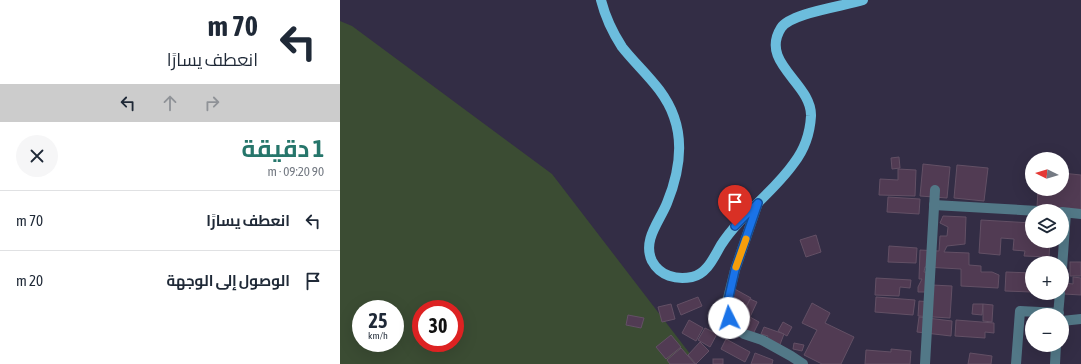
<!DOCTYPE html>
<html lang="ar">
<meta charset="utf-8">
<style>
:root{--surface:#fff;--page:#f6f6f7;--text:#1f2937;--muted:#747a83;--line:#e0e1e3;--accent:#26766b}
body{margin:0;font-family:"Asap Condensed",Cairo,sans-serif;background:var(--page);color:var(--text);direction:rtl;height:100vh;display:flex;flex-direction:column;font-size:15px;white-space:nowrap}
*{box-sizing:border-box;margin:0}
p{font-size:13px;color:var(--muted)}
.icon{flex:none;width:22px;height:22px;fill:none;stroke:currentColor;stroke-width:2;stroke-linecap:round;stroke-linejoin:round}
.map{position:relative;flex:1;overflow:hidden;direction:ltr}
.panel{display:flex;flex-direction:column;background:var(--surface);width:340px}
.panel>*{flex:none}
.hud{background:#fff;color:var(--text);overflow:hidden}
.needle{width:26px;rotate:275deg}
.tools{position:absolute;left:685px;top:152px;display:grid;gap:8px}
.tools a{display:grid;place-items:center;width:44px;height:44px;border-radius:50%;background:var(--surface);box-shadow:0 4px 16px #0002;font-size:20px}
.speed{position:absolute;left:12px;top:300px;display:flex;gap:8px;font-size:20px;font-weight:700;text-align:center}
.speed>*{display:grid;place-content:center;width:52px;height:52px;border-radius:50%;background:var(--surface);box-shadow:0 4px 16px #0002;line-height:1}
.speed small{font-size:10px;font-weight:400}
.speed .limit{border:6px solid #d22;background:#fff;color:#111}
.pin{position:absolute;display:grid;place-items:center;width:34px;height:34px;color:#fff;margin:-41px -17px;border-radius:50% 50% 50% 0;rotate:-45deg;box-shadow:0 0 4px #0007}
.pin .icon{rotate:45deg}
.me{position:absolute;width:44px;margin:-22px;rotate:356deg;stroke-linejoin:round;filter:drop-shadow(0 0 3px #0008)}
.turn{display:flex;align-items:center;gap:14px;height:84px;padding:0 16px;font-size:18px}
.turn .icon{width:52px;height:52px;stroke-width:2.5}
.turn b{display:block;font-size:28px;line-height:34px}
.lanes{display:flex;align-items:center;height:38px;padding:0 16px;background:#0003;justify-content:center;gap:20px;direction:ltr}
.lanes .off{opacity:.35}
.round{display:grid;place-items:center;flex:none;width:42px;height:42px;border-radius:21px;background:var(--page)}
.head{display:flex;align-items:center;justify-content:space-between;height:68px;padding:0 16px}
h1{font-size:24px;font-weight:700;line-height:30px;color:var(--accent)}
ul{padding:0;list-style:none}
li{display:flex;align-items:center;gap:12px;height:60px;padding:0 16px;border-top:1px solid var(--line)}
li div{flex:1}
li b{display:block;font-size:15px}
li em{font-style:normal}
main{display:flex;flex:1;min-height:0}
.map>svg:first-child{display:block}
.green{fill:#3b4c33;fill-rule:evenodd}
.building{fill:#513b53;stroke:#635065}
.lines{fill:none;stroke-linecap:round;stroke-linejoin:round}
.minor{stroke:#527887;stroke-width:10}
.major{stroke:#6cbddd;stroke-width:10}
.route-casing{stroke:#114b97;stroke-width:10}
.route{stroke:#1a73e8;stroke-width:7}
.slow{stroke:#f59e0b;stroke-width:7}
</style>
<main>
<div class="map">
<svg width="741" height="364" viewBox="0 0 741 364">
<rect width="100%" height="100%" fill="#332d45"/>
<path class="green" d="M0,21l12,5 200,148 142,185 -2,5h-352zM21,309h34v34h-34zM81,309h34v34h-34z"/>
<g class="building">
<path d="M559,157l1,11 -8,1 -1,-11z"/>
<path d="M583,164l27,3 -3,31 -27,-2z"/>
<path d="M617,165l31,3 -4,33 -30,-3z"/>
<path d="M558,169l18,1 -1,26 -36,-1 1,-16 18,1z"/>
<path d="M722,173l19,2v36l-44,-4 1,-18h24z"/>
<path d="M548,197l32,2 -1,15 -32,-2z"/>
<path d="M603,216l23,1 -1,27 -18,2 -3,6 25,1v12l12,1v6h11l7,3 -1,13 -37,-2v-17l-36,-2 -1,5 10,1 -1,19h-15v-5l4,-8h-3l1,-29 19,1 1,-15h7l1,-9 -8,-4z"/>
<path d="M641,220l51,3v18h18l-1,16 -25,-1 1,-5 -12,-1 1,-11 -13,-1 -1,17 -21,-2z"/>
<path d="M476,235l5,17 -15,5 -6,-17z"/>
<path d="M549,246l28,2 -1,15 -28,-1z"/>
<rect x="730" y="262" width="11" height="14"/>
<path d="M666,272l26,1v19l-27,-1z"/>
<path d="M733,277l8,1v17l-17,-1 1,-11 8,1z"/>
<path d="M536,278l35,2 -1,8 -10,-1 -1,9 -24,-1z"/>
<path d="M592,285l20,1 -2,32 -32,-2 1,-15 12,1z"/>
<path d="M391,287l20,11 -10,17 -11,-6 -4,9 -9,-5z"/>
<path d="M358,297l4,9 -21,9 -4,-10z"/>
<path d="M536,297l39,3 -2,15 -38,-3z"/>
<path d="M410,299l7,3 -7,15 9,5 -6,12 -23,-12 4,-9 8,4z"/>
<path d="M472,303l18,10 -5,10 29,14 -13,27h-19l-18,-9 13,-25 -15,-7z"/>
<path d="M331,304l4,15 -13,3 -4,-15z"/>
<path d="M633,304h10l-1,11 -10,-1z"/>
<path d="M643,304l10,1 -1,17 -9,-1z"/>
<path d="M288,315l16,3 -3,10 -15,-3z"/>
<path d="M579,317l33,4 -1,15 -34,-4z"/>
<path d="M349,320l14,8 -7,13 -14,-8z"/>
<path d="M616,320l38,3v10l-9,-1v6l-30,-2z"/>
<path d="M443,322l9,5 -5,9 -9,-5z"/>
<path d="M424,327l20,7 -5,13 -13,-5 2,-6 -7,-2z"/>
<path d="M365,328l12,6 -7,13 -12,-7z"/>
<path d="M331,335l10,12 -15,12 -10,-12z"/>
<path d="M386,339l24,13 -5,10 -24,-13z"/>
<path d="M360,342l9,9 -13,13 -8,-9z"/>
<path d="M454,343l10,2 -2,6 -9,-2z"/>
<path d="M341,348l14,16h-25l-3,-4z"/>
<path d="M551,349l20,2 -1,13h-45l1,-14 25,2z"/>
<path d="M415,353l18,7 -1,4h-21z"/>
<path d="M630,353l22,3 -1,8h-23z"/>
<rect x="373" y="359" width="10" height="5"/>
</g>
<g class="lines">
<g class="minor">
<path d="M418,203l-23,67 -10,40 8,16 11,8 18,6 29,16 12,8"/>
<path d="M594,205l104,6"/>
<path d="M722,212l19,2"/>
<path d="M722,268l4,-55"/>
<path d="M718,315l2,-22"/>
<path d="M722,321l19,-2"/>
<path d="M585,364l10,-174"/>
<path d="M676,364l4,-53 39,2"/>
<path d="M715,364l1,-19"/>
</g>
<path class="major" d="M261,0c4,16 12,33 21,47 18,23 42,41 52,70 10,28 4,59 -7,86 -7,18 -25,37 -15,58 8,15 24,19 40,16 15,-3 22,-20 29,-32 20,-31 52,-52 73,-82 10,-13 16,-30 17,-47 1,-33 -52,-53 -30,-88 9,-15 64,-22 82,-28"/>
</g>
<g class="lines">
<g class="route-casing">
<path id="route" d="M389,318l-3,-8 9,-40 23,-67 -23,23"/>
</g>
<use href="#route" class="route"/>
<path class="slow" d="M396,267l10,-28"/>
</g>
</svg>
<div class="tools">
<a><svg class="needle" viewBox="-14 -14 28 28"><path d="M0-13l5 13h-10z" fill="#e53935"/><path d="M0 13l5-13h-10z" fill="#747a83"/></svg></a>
<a><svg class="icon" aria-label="layers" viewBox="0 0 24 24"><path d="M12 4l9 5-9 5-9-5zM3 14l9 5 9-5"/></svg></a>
<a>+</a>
<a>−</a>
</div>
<div class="speed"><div>25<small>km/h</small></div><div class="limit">30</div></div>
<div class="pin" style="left:395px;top:226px;background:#d93025"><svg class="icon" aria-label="arrive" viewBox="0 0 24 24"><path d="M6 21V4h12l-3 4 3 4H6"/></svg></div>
<svg class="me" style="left:389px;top:318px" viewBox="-20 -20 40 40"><circle r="19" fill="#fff"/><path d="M0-13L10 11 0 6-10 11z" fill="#1a73e8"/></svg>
</div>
<section class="panel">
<div class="hud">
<div class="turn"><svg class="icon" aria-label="left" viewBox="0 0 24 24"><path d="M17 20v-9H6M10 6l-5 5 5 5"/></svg><div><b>70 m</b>انعطف يسارًا</div></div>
<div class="lanes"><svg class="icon" aria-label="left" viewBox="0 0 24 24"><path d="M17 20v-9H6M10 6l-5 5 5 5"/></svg><svg class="icon off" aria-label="ahead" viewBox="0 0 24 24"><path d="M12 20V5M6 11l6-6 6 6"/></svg><svg class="icon off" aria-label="right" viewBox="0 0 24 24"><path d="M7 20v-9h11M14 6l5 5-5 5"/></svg></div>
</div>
<div class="head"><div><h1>1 دقيقة</h1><p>90 m · 09:20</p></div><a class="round"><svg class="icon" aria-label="close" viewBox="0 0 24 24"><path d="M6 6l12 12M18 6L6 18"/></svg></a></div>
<ul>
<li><svg class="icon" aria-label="left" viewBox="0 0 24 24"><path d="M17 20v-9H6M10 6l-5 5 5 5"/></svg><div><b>انعطف يسارًا</b></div><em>70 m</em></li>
<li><svg class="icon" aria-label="arrive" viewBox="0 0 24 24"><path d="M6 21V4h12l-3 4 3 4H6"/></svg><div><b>الوصول إلى الوجهة</b></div><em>20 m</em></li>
</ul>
</section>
</main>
